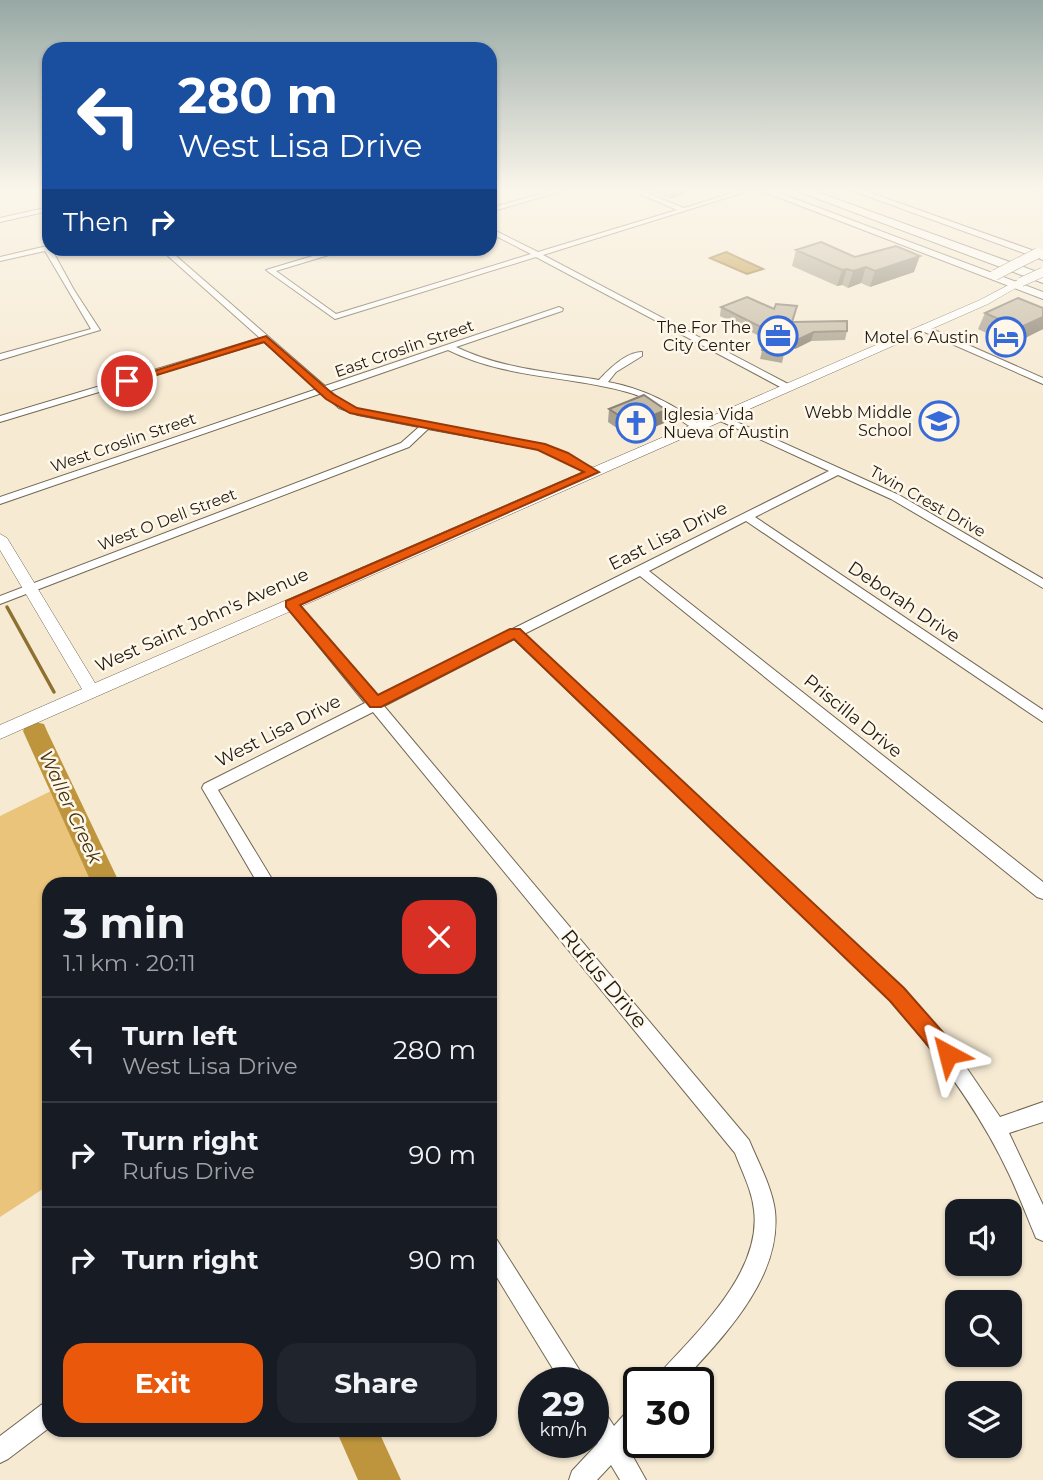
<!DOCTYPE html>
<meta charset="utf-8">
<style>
:root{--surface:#171b24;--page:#20242c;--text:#f1f3f6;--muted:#9ea1a6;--line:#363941;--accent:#ea580c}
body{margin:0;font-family:Montserrat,sans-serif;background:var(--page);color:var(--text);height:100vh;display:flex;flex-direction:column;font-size:26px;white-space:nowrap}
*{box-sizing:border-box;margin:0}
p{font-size:23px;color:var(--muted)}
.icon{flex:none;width:38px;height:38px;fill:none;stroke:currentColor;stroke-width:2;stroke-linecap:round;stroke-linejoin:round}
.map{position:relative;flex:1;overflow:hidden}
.panel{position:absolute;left:42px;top:877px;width:455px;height:560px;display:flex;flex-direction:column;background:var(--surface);border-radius:21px;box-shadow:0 2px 5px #0004}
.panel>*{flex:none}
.banner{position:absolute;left:42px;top:42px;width:455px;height:214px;border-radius:21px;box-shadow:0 2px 5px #0004;background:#1a4fa0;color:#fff;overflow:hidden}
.controls{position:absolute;left:945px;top:1199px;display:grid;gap:14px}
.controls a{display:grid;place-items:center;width:77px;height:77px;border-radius:14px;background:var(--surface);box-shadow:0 2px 5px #0004;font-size:35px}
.speed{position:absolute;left:518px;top:1367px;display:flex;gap:14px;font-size:35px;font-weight:700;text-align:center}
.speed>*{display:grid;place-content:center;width:91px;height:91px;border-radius:50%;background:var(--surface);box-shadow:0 2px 5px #0004;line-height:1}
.speed small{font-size:18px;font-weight:400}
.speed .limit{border:4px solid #111;border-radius:10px;background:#fff;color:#111}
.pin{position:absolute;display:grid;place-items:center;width:60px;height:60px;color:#fff;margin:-30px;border:4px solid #fff;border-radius:50%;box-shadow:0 2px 7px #0007}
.me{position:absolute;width:77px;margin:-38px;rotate:322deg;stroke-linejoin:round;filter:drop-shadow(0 0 5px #0008)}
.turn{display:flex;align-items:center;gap:24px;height:147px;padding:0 21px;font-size:32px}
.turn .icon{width:91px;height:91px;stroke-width:2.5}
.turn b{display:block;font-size:49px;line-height:60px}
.then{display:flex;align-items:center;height:66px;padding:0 21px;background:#0003;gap:14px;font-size:26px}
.round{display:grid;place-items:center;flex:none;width:74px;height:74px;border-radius:21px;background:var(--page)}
.headline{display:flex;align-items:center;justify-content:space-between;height:119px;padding:0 21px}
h1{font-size:42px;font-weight:700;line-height:52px}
.action{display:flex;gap:14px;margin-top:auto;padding:14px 21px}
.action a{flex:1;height:80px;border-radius:21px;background:var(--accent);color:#fff;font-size:28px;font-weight:700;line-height:80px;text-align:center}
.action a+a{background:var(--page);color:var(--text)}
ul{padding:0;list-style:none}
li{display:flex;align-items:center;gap:21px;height:105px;padding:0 21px;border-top:2px solid var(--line)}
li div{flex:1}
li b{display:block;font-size:26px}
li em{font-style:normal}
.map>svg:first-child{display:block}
.green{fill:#e9c47a}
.water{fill:#be953d;stroke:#8e7030;stroke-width:2}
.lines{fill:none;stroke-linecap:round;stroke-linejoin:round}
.stream{stroke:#8e7030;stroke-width:3.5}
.river{fill:#be953d;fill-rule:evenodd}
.minor-casing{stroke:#706652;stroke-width:2}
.tertiary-casing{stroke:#706652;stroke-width:1}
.secondary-casing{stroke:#706652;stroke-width:2}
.motorway-casing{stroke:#706652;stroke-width:2}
.minor{fill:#fff;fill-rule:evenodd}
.tertiary{fill:#fff;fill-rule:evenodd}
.secondary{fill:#fff;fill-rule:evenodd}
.motorway{fill:#fff;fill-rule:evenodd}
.tertiary-bridge-casing{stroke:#706652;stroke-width:10;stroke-linecap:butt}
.secondary-bridge-casing{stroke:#706652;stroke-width:11;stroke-linecap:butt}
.tertiary-bridge{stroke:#fff;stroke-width:9}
.secondary-bridge{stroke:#fff;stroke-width:10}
.wall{fill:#a9a08d}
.shaded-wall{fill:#8a8273}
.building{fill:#c5baa4;stroke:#8a8273;stroke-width:2}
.route{fill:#ea580c;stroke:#983908;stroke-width:2}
.labels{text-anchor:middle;stroke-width:5;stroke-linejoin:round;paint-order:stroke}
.far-poi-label{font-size:16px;fill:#1e1a11;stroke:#fff8ea;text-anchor:end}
.far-street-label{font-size:16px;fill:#1e1a11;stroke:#fff8ea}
.street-label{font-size:18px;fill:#1e1a11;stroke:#fff8ea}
.water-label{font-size:19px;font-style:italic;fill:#43320c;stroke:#fff8ea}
.near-street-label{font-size:21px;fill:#1e1a11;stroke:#fff8ea}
</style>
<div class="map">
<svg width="1043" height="1480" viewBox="0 0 1043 1480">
<rect width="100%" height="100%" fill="#f6ead3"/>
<path class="green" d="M55,789l47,95h-53v301l-49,32v-401z"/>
<path class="water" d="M726,252l37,17 -16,5 -37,-16z"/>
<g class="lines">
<path class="stream" d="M7,607l47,85"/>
<g class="river">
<path d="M35,722l9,2 3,7 73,153h-28l-69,-153 3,-7z"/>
<path d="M336,1430h42l23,50h-43z"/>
</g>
<g class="minor-casing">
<g id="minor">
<path d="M563,188h10l-83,24v-4z"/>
<path d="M626,188h9l49,20 64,-20h10l-215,67 247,130v4h-6l-248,-132 -201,62 -69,-49 73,-22h13l-76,23 60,43 195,-60 -41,-21v-5l48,24 139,-42z"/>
<path d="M49,207v4l-49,11v-4z"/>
<path d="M47,246l4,2 23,42 26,40 -100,30v-6l91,-25 -46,-78 -45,10v-4z"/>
<path d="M159,248h8l158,138 234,-79 4,2 -1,2 -106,36c46,22 94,25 143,33 10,-11 27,-28 43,-28v4l-26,16 -8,10c33,6 68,22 94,45l-8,2c-21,-13 -43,-31 -67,-37 -60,-17 -120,-13 -179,-42l-118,41 15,13 18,7 182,34 52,25v4h-8l-51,-25 -110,-20 -19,18 -409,157v-8l401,-153 18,-16 -61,-12 -19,-7 -17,-15 -322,111v-7l317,-108 -53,-47 -264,80v-6l260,-78z"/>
<path d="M923,325l120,53v6l-123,-54 -1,-2z"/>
<path d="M719,414l180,81 144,84v9l-152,-89 -53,-24 -83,42 288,193v12l-297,-201 -97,50 394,311v17l-6,-2 -397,-321 -116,58 379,355 46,53 51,75 43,-15v20l-34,11 34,72v36l-7,-3c-9,-21 -17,-43 -27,-64 -30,-64 -72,-120 -118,-173l-377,-362 -130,67 365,434c9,22 23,47 26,71 7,67 -52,126 -93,171h-26l3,-8c38,-42 103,-102 95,-164 -2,-20 -12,-38 -19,-57l-362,-441 -155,78 57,94h-17l-56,-96 2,-4 161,-81 -78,-96 -2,-3 2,-3h8l81,96 453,-226 -113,-52 -2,-2z"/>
<path d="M490,1237l7,3 85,134 3,8h-24l-71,-116z"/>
<path d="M49,1401v27l-41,31 -8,4v-27l41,-31z"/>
<path d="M593,1402l8,4 13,20 17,-19 8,-4v30l-12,13 19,34h-26l-9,-15 -14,15h-28l3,-9 26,-28 -5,-7z"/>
</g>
</g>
<g class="tertiary-casing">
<path id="tertiary" d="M1018,280l8,2 -38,22 -988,435v-14l82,-36 -82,-139v-16l7,4 88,145 885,-383z"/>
</g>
<g class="secondary-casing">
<g id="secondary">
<path d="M754,188h12l277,104v7z"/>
<path d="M845,188h12l186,66v6z"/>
</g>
</g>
<g class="motorway-casing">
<path id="motorway" d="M789,188h17l237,86v9z"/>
</g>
<use href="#minor" class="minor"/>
<use href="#tertiary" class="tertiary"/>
<use href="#secondary" class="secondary"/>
<use href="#motorway" class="motorway"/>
<g class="tertiary-bridge-casing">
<path id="tertiary-bridge" d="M1021,282l22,-10"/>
</g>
<g class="secondary-bridge-casing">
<path id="secondary-bridge" d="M995,275l43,-22"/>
</g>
<use href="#tertiary-bridge" class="tertiary-bridge"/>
<use href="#secondary-bridge" class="secondary-bridge"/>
</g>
<g class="wall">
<path d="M645,188h42l-1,6 -16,5z"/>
<path d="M1022,188h21v7z"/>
<path d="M796,250l59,7 59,15 -44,15 -9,-4 -13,5 -6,-3 -5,1 -45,-20z"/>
<path d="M721,307l53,2 18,13 55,9 -2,9 -34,1 -16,8 -9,-4 -4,18 -22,-4 5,-20 -45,-23z"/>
<path d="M1043,308v21l-32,16 -33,-16 7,-16z"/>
<path d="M609,409l57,1 -2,13 -34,14 -22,-15z"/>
</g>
<g class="shaded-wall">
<path d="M672,188h15l-1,6 -16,5z"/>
<path d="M920,256l-6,16 -44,15 5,-16z"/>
<path d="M866,267l-5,16 -13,5 5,-17z"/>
<path d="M847,269l-5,16 -5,1 5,-16z"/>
<path d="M1043,317v12l-32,16 8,-17z"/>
<path d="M814,332l-3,9 -16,8 2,-9z"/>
<path d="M666,410l-2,13 -34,14 2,-13z"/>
</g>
<g class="building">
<path d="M821,242l34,15 41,-11 24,10 -45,15 -9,-4 -13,4 -6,-2 -5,1 -46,-20z"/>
<path d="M747,297l27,12 2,-5 21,2 -5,16 55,-1v10l-33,1 -17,8 -9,-4 -4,18 -22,-4 5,-20 -46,-23z"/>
<path d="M1018,298l25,10v9l-24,11 -34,-15z"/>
<path d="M644,395l22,15 -34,14 -23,-15z"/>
</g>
<linearGradient id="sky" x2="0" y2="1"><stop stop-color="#97a8a4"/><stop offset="0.48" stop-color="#fbf6eb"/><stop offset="1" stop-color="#fbf6eb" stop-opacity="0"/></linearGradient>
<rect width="1043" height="395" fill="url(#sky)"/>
<path class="route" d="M266,336l67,58 24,14 188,36 23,9 31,19 -299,133 78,90 132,-66h10l384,359 51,58 3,8 -3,7 -7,3 -7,-3 -51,-60 -376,-362 -133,68h-11l-84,-100v-6l298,-129 -46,-22 -188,-37 -24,-14 -62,-57 -133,41 -9,-2z"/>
<defs>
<g id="office-ring" transform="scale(2.0125)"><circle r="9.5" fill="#fff8ea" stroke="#386bda" stroke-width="1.5"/><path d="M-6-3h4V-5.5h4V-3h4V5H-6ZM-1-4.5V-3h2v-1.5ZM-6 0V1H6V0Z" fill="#386bda"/></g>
<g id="hotel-ring" transform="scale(2.0125)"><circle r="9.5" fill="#fff8ea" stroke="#386bda" stroke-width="1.5"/><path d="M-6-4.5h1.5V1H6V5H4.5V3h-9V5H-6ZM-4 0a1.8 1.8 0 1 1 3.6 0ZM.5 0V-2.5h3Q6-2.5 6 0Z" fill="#386bda"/></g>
<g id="school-ring" transform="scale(2.0125)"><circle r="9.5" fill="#fff8ea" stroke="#386bda" stroke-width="1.5"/><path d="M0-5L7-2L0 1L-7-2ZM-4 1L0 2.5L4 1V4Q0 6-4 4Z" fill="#386bda"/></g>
<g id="church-ring" transform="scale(2.0125)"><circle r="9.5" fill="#fff8ea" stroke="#386bda" stroke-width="1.5"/><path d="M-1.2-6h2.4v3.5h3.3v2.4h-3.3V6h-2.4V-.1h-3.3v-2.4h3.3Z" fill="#386bda"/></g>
</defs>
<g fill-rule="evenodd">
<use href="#office-ring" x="778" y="336"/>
<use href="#hotel-ring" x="1006" y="337"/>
<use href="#school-ring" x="939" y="421"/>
<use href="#church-ring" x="636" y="423"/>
</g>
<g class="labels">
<g class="far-poi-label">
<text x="751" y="333">The For The<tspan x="751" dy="18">City Center</tspan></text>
<text x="979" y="343">Motel 6 Austin</text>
<text x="912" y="418">Webb Middle<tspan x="912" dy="18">School</tspan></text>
<text x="663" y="420" text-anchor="start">Iglesia Vida<tspan x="663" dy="18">Nueva of Austin</tspan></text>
</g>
<g class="far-street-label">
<text transform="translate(404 348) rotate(-19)" y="6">East Croslin Street</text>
<text transform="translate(123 442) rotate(-19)" y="6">West Croslin Street</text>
<text transform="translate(928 501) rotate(29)" y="6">Twin Crest Drive</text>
<text transform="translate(167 519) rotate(-21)" y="6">West O Dell Street</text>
</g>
<g class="street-label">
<text transform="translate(668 536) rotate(-27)" y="6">East Lisa Drive</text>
<text transform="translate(904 602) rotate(34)" y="6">Deborah Drive</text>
<text transform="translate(202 620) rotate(-24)" y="6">West Saint John's Avenue</text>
<text transform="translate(853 716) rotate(39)" y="6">Priscilla Drive</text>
<text transform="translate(278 731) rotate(-27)" y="6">West Lisa Drive</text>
</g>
<g class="water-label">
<text transform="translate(71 807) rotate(65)" y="7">Waller Creek</text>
</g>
<g class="near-street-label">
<text transform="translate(604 979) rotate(50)" y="7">Rufus Drive</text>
</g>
</g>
</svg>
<div class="controls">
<a><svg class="icon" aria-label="sound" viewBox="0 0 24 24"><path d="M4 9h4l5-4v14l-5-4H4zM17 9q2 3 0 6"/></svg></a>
<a><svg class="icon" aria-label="search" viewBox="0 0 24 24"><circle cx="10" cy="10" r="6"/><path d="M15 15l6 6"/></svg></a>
<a><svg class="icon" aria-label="layers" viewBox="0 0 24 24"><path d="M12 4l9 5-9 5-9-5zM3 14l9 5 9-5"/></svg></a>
</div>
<div class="speed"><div>29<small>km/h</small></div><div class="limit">30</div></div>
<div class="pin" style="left:127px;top:381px;background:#d93025"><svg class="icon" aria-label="arrive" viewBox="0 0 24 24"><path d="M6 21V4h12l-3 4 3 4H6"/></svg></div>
<svg class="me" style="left:948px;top:1054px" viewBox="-20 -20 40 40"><path d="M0-17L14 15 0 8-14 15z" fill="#ea580c" stroke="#fff" stroke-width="4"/></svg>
<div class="banner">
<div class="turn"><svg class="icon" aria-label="left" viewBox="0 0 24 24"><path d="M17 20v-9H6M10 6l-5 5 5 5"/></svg><div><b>280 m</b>West Lisa Drive</div></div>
<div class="then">Then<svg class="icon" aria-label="right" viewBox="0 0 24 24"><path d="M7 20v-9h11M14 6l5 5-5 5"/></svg></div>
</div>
<section class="panel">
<div class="headline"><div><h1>3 min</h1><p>1.1 km · 20:11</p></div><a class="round" style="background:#d93025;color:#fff"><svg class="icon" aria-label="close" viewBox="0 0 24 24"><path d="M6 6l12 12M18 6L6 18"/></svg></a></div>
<ul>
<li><svg class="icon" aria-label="left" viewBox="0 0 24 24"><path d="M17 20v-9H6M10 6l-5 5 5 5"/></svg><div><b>Turn left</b><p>West Lisa Drive</p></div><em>280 m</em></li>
<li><svg class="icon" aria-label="right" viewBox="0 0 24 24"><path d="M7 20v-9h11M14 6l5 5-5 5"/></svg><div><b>Turn right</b><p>Rufus Drive</p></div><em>90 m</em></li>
<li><svg class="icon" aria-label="right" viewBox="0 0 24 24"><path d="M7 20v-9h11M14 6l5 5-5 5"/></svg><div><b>Turn right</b></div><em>90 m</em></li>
</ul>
<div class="action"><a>Exit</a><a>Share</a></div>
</section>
</div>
